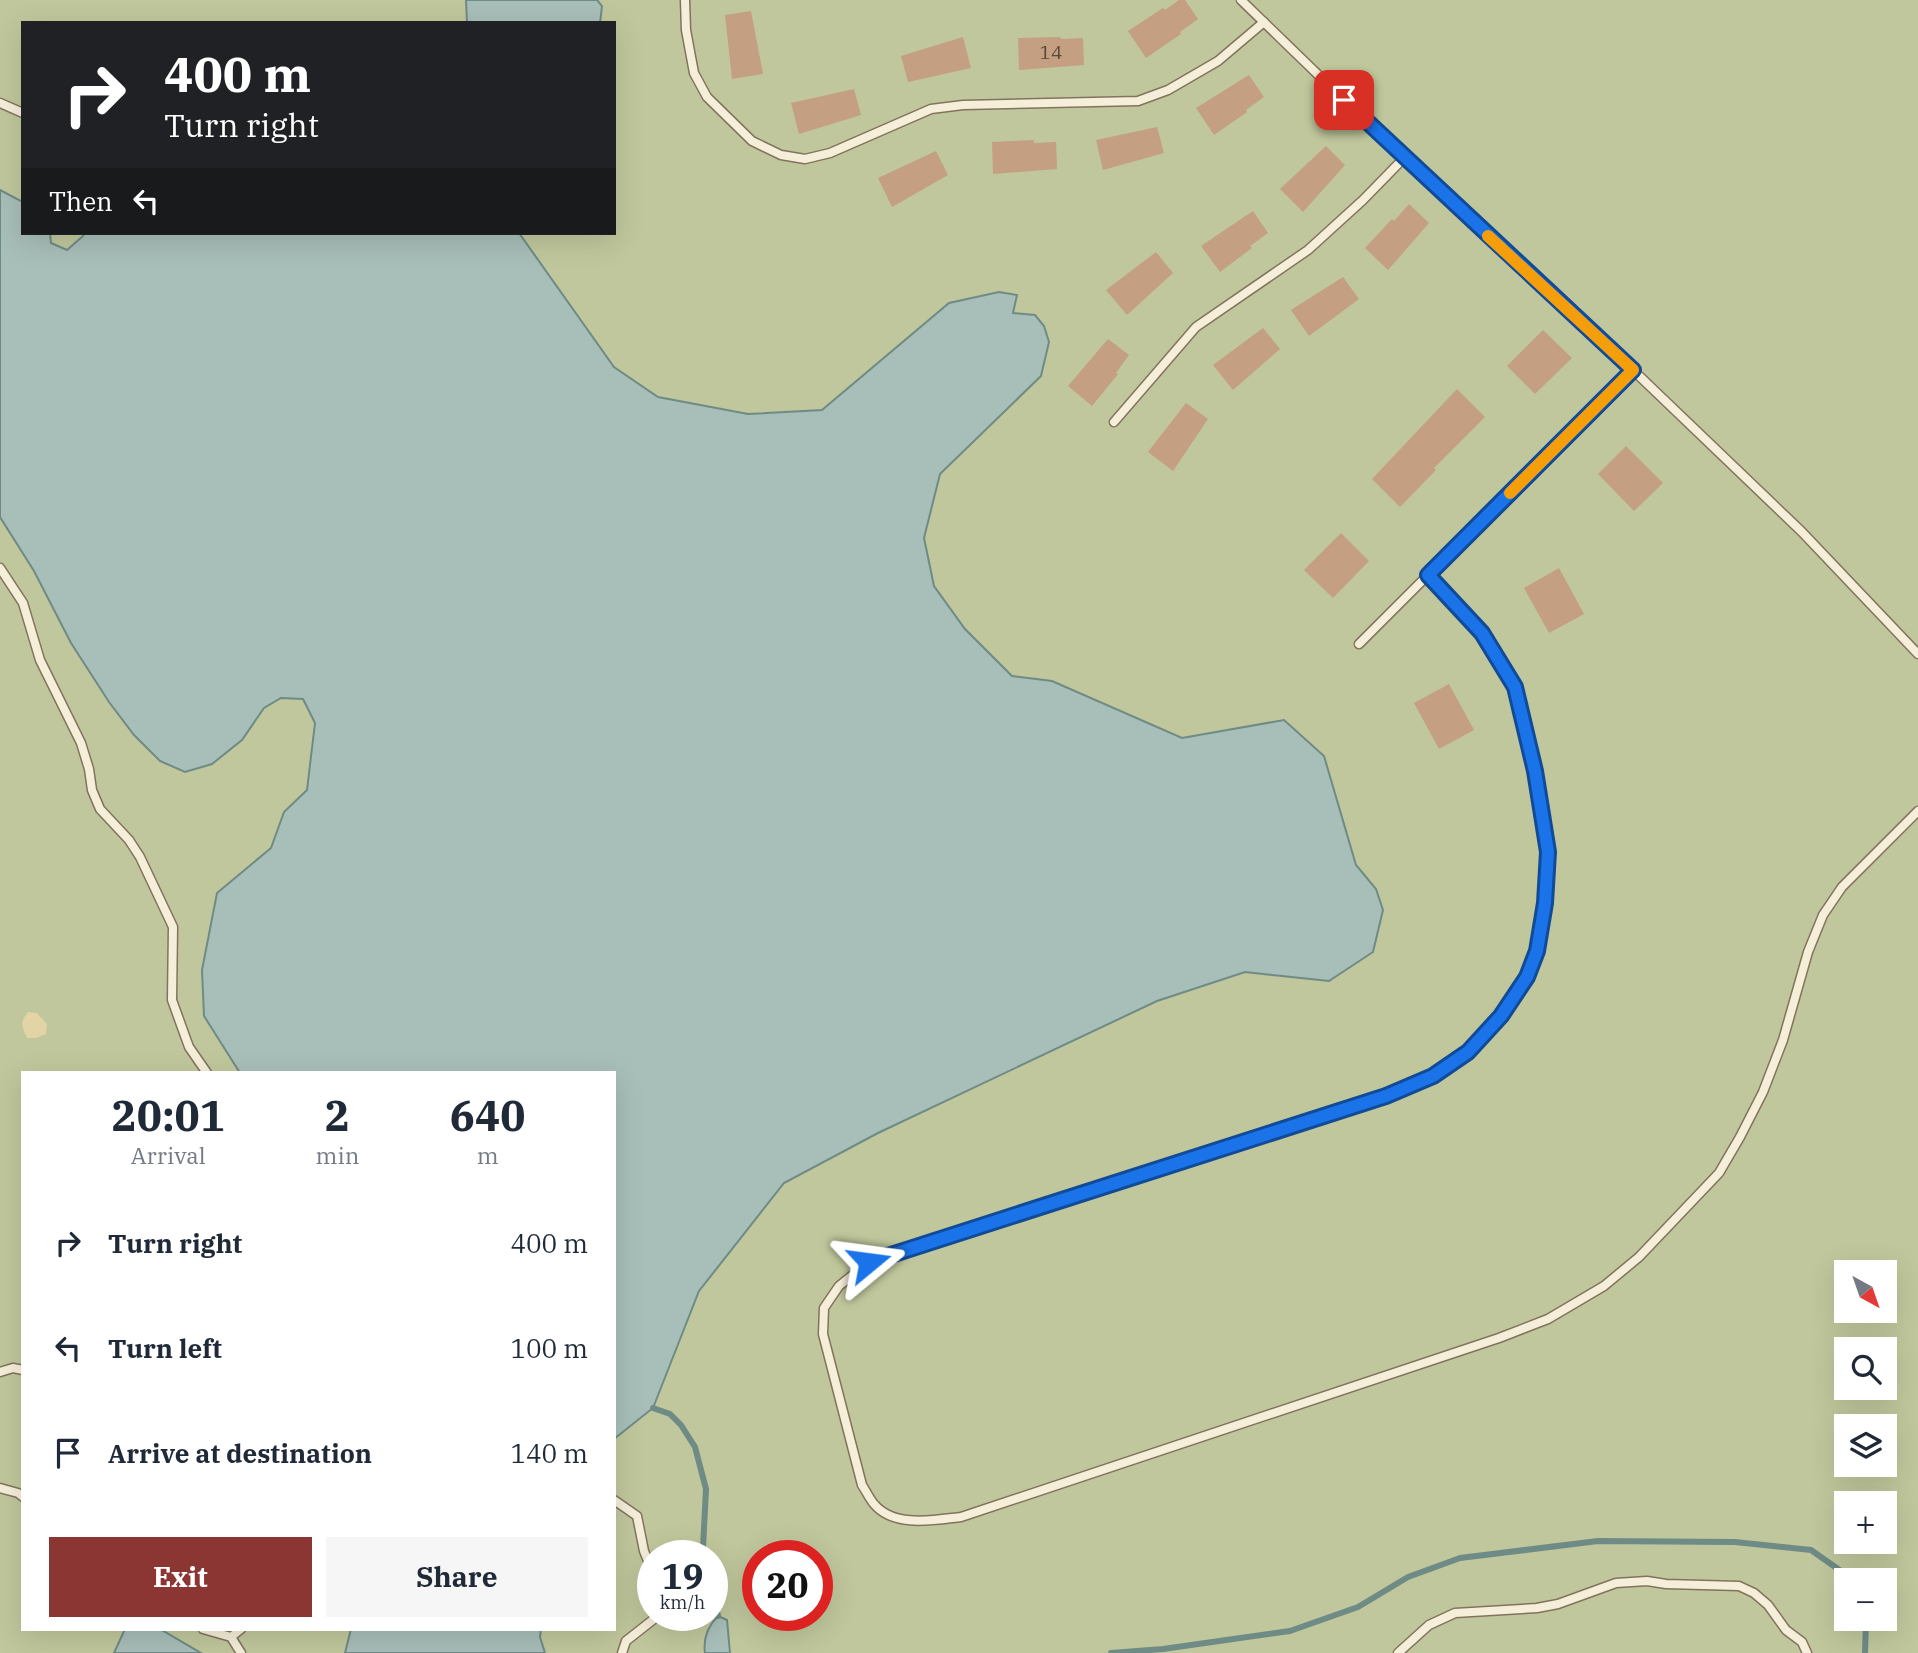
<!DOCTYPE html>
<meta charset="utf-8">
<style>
:root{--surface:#fff;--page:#f6f6f7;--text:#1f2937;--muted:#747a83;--accent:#8c3634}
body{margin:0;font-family:"IBM Plex Serif",serif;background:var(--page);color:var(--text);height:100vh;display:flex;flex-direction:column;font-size:26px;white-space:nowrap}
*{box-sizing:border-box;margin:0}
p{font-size:23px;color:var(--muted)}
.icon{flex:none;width:38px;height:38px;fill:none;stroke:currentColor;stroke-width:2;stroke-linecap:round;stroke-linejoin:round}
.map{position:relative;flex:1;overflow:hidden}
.sheet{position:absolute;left:21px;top:1071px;width:595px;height:560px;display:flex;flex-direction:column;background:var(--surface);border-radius:0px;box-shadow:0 7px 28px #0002}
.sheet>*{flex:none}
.banner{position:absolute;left:21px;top:21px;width:595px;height:214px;border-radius:0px;box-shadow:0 7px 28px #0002;background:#202124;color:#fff;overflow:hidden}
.needle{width:46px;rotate:140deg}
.tools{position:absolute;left:1834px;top:1260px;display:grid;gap:14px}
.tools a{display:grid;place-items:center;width:63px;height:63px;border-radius:0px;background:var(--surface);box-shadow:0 7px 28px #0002;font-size:35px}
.speed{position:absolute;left:637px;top:1540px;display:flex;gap:14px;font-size:35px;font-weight:700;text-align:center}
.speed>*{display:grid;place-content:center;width:91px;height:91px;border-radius:50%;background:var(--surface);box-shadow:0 7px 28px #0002;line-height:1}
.speed small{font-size:18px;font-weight:400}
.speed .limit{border:10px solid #d22;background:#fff;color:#111}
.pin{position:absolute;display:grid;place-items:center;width:60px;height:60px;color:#fff;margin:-30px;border-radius:14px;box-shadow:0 4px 10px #0006}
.me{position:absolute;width:77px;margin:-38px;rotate:74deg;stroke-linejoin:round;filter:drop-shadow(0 0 5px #0008)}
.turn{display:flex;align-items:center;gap:24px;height:147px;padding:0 28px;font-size:32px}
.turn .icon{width:91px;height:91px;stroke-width:2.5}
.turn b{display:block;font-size:49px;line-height:60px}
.then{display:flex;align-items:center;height:66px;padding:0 28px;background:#0003;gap:14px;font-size:26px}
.eta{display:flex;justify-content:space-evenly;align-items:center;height:119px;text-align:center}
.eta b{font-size:42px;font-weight:700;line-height:49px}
.button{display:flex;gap:14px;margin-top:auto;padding:14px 28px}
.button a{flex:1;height:80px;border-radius:0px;background:var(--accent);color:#fff;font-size:28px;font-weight:700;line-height:80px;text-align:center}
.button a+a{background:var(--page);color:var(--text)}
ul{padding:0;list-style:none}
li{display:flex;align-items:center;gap:21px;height:105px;padding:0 28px}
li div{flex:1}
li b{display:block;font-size:26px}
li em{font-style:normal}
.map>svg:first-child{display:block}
.green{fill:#c0c79c;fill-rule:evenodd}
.sand{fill:#e2d4a7}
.water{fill:#a8beb8;stroke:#6f8b85;stroke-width:2}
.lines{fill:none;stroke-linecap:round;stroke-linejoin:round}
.stream{stroke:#6f8b85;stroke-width:6}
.building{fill:#c49f81}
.lane-casing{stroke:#83735e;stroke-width:11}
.lane{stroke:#f5eed9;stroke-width:8}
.route-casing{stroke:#114b97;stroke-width:18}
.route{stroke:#1a73e8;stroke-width:12}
.slow{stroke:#f59e0b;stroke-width:12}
.labels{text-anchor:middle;stroke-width:5;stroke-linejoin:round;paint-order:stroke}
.number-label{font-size:19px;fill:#594838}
</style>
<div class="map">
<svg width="1918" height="1653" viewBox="0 0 1918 1653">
<rect width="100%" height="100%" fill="#eae0c7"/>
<path class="green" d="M0,0h1918v1653h-1918zM23,23h591v210h-591zM23,1073h591v556h-591zM1846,1272h39v39h-39zM1846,1349h39v39h-39zM1846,1426h39v39h-39zM1846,1503h39v39h-39zM653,1556h59v59h-59zM758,1556h59v59h-59zM1846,1580h39v39h-39z"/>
<path class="sand" d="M28,1012l9,1 10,11 -1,10 -10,4h-9c-6,-12 -7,-16 1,-26z"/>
<g class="water">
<path d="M466,0h131l5,6 -2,17h-133z"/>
<path d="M0,190l23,12v31h27l1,10 16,7 16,-14 1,-3h435l95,134 44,30 90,17 74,-4 127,-107 50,-11 18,3 -4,18 22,2 9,11 5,16 -8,34 -101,98 -16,64 10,48 31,43 47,47 40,5 130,57 102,-18 40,36 32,109 20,24 7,21 -10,42 -44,29 -84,-9 -88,29 -279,132 -94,50 -85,108 -46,117 -39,31v-366h-374l-36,-57 -2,-46 15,-77 54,-45 13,-36 23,-22 8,-67 -12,-24 -22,-1 -17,10 -22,32 -30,24 -27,8 -25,-11 -26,-26 -25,-33 -38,-59 -37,-72 -34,-54z"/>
<path d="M718,1616l9,4 3,33h-25c-2,-14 3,-27 13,-37z"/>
<path d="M125,1629h35l41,24h-87z"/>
<path d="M351,1629h190l-1,8 5,16h-200z"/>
</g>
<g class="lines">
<g class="stream">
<path d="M653,1408l17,6 11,11 14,22 11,42 -3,59 2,8"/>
<path d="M712,1590l6,26"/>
<path d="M1865,1619l1,2 -1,32"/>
<path d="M1111,1653l52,-4 127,-18 68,-24 50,-30 52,-19 138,-17 137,1 76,8 37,26 1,4"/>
</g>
</g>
<g class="building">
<path d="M1179,0h6l13,19 -18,13 1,2 -35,24 -18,-27 35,-23 2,2z"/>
<path d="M751,11l12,63 -31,5 -7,-64z"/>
<path d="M963,37l8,31 -63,14 -7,-26z"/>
<path d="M1060,37l1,2 22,-1 1,27 -65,5 -1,-32z"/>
<path d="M1249,75l15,22 -18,13 1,2 -33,23 -18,-27z"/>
<path d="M854,89l7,26 -62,19 -8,-31z"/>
<path d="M1157,127l7,26 -61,17 -7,-30z"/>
<path d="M1034,140v3l22,-1 1,27 -64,5 -1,-32z"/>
<path d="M1326,146l19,19 -42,47 -23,-23z"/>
<path d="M936,151l12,24 -56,32 -14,-29z"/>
<path d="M1409,204l20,19 -41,47 -23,-22 27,-29 2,2z"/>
<path d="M1253,211l15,22 -18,13 2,2 -32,24 -19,-26z"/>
<path d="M1156,252l17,21 -46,42 -21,-25z"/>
<path d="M1343,277l16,22 -50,37 -18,-26z"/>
<path d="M1263,328l17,21 -47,41 -20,-25z"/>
<path d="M1543,330l29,28 -37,36 -28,-28z"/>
<path d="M1108,339l21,16 -13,18 2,1 -26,32 -24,-20z"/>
<path d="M1457,389l28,28 -51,51 2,2 -36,37 -28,-28z"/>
<path d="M1186,403l22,16 -35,52 -25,-19z"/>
<path d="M1626,446l37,37 -29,28 -36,-37z"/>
<path d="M1341,533l28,28 -36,37 -29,-28z"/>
<path d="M1559,568l25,46 -35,19 -25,-45z"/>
<path d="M1449,684l25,46 -35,19 -25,-46z"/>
</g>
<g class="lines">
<g class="lane-casing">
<g id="lane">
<path d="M685,0l1,30 8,43 13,24 45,44 29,14 24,4 25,-6 101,-44 32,-4 175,-4 30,-11 50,-29 46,-39"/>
<path d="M1241,0l163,158 229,212 169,162 116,122"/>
<path d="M0,103l23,10"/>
<path d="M1114,422l82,-95 112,-77 55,-50 41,-42"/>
<path d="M0,568l23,35 17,57 41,83 8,26 3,21 8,19 29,31 11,17 33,70 -1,73 17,47 18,26"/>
<path d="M1428,574l54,59 33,54 20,84 13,81 -3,51 -8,48 -10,26 -26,39 -33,36 -35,24 -47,20 -517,166 -30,24 -15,22 -1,26 39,151c4,6 7,13 12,19 20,24 60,16 87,13l538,-179 49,-19 56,-33 35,-29 80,-84 21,-36 23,-45 20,-52 25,-88 15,-37 19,-28 76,-76"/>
<path d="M1359,644l274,-274"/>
<path d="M0,1372l13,-4 10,2"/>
<path d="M0,1488l18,5 5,4"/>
<path d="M614,1500l23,16 7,35 9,22"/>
<path d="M203,1629l28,8 10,16"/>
<path d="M231,1637l10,-8"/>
<path d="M622,1653l4,-12 33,-26"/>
<path d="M1398,1653l31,-28 26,-12 82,-5 21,-4 58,-21 31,-2 19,3 73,2 15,7 14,12 18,25 16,12 5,11"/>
</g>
</g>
<use href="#lane" class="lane"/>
</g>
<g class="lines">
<g class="route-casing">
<path id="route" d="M869,1262l517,-166 47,-20 35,-24 33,-36 26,-39 10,-26 8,-48 3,-51 -13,-81 -20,-84 -33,-54 -54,-58 205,-205 -289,-270"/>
</g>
<use href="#route" class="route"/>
<path class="slow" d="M1488,236l145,134 -123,123"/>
</g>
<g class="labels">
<g class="number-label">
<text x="1051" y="59">14</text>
</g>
</g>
</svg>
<div class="tools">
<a><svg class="needle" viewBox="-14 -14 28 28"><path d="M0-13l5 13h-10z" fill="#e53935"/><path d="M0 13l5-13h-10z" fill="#747a83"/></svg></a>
<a><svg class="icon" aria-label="search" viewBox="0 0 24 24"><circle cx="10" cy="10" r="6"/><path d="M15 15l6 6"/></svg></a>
<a><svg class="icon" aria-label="layers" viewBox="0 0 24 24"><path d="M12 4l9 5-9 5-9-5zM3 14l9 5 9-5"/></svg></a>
<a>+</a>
<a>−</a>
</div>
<div class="speed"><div>19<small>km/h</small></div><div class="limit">20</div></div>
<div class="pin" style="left:1344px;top:100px;background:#d93025"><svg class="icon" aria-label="arrive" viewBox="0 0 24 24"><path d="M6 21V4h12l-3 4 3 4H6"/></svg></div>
<svg class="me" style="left:869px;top:1262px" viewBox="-20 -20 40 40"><path d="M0-17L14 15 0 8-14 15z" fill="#1a73e8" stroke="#fff" stroke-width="4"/></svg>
<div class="banner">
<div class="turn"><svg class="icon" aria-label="right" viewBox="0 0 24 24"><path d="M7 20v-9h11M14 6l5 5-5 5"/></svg><div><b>400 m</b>Turn right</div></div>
<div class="then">Then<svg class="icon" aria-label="left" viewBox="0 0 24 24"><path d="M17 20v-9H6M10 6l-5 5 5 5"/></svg></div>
</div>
<section class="sheet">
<div class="eta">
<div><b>20:01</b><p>Arrival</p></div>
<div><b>2</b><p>min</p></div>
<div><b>640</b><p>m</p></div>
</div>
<ul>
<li><svg class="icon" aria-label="right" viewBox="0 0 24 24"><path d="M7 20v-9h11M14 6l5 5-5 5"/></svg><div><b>Turn right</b></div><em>400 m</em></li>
<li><svg class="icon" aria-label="left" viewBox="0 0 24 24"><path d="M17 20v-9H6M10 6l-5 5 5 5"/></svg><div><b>Turn left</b></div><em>100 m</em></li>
<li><svg class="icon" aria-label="arrive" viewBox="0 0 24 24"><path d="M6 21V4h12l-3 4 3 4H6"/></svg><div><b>Arrive at destination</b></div><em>140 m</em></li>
</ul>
<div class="button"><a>Exit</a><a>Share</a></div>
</section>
</div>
